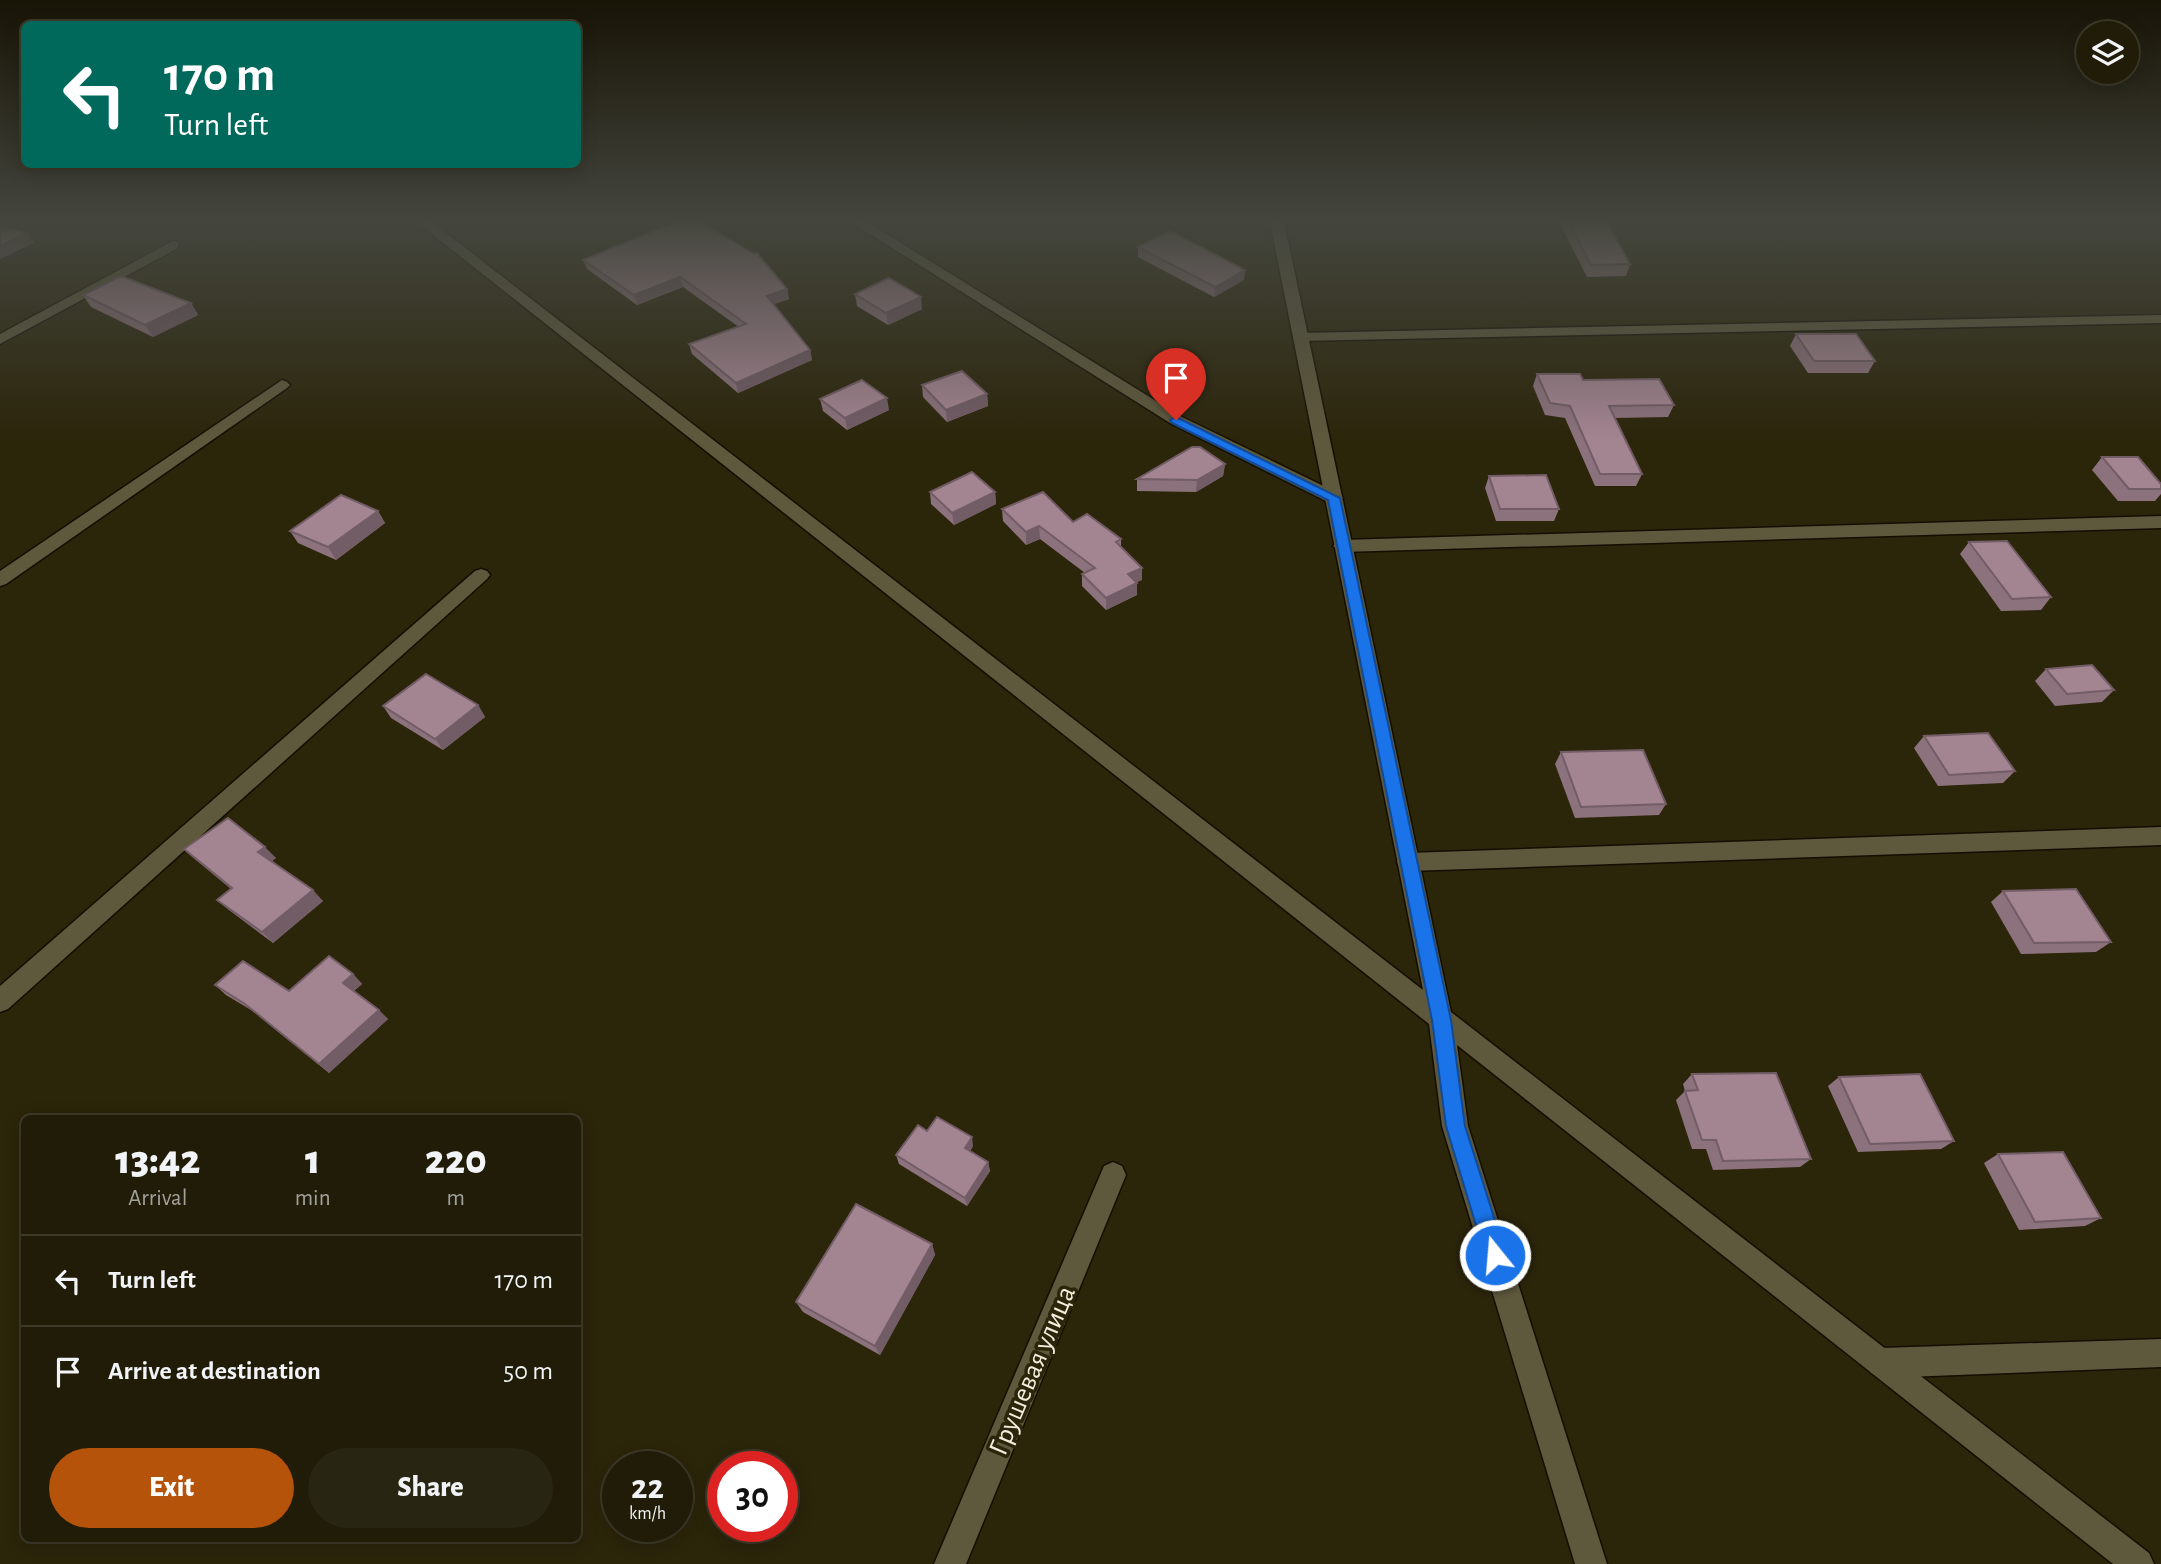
<!DOCTYPE html>
<meta charset="utf-8">
<style>
:root{--surface:#201c08;--page:#282512;--text:#f1f3f6;--muted:#a2a19c;--line:#3d3a29;--accent:#b45309}
body{margin:0;font-family:"Alegreya Sans",sans-serif;background:var(--page);color:var(--text);height:100vh;display:flex;flex-direction:column;font-size:26px;white-space:nowrap}
*{box-sizing:border-box;margin:0}
p{font-size:23px;color:var(--muted)}
.icon{flex:none;width:38px;height:38px;fill:none;stroke:currentColor;stroke-width:2;stroke-linecap:round;stroke-linejoin:round}
.map{position:relative;flex:1;overflow:hidden}
.panel{position:absolute;left:21px;top:1115px;width:560px;height:427px;display:flex;flex-direction:column;background:var(--surface);border-radius:10px;box-shadow:0 4px 18px #0003,0 0 0 2px var(--line)}
.panel>*{flex:none}
.banner{position:absolute;left:21px;top:21px;width:560px;height:147px;border-radius:10px;box-shadow:0 4px 18px #0003,0 0 0 2px var(--line);background:#00695c;color:#fff;overflow:hidden}
.fabs{position:absolute;left:2076px;top:21px;display:grid;gap:14px}
.fabs a{display:grid;place-items:center;width:63px;height:63px;border-radius:50%;background:var(--surface);box-shadow:0 4px 18px #0003,0 0 0 2px var(--line);font-size:35px}
.speed{position:absolute;left:602px;top:1451px;display:flex;gap:14px;font-size:35px;font-weight:700;text-align:center}
.speed>*{display:grid;place-content:center;width:91px;height:91px;border-radius:50%;background:var(--surface);box-shadow:0 4px 18px #0003,0 0 0 2px var(--line);line-height:1}
.speed small{font-size:18px;font-weight:400}
.speed .limit{border:10px solid #d22;background:#fff;color:#111}
.pin{position:absolute;display:grid;place-items:center;width:60px;height:60px;color:#fff;margin:-72px -30px;border-radius:50% 50% 50% 0;rotate:-45deg;box-shadow:0 0 7px #0007}
.pin .icon{rotate:45deg}
.me{position:absolute;width:77px;margin:-38px;rotate:343deg;stroke-linejoin:round;filter:drop-shadow(0 0 5px #0008)}
.turn{display:flex;align-items:center;gap:24px;height:147px;padding:0 28px;font-size:32px}
.turn .icon{width:91px;height:91px;stroke-width:2.5}
.turn b{display:block;font-size:49px;line-height:60px}
.eta{display:flex;justify-content:space-evenly;align-items:center;height:119px;text-align:center}
.eta b{font-size:42px;font-weight:800;line-height:49px}
.cta{display:flex;gap:14px;margin-top:auto;padding:14px 28px}
.cta a{flex:1;height:80px;border-radius:42px;background:var(--accent);color:#fff;font-size:28px;font-weight:800;line-height:80px;text-align:center}
.cta a+a{background:var(--page);color:var(--text)}
ul{padding:0;list-style:none}
li{display:flex;align-items:center;gap:21px;height:91px;padding:0 28px;border-top:2px solid var(--line)}
li div{flex:1}
li b{display:block;font-size:26px}
li em{font-style:normal}
.map>svg:first-child{display:block}
.lines{fill:none;stroke-linecap:round;stroke-linejoin:round}
.lane-casing{stroke:#140e00;stroke-width:3}
.street-casing{stroke:#140e00;stroke-width:3}
.lane{fill:#5e583c;fill-rule:evenodd}
.street{fill:#5e583c;fill-rule:evenodd}
.wall{fill:#8c727d}
.shaded-wall{fill:#725c66}
.building{fill:#a38491;stroke:#725c66;stroke-width:2}
.route{fill:#1a73e8;stroke:#114b97;stroke-width:2}
.labels{text-anchor:middle;stroke-width:7;stroke-linejoin:round;paint-order:stroke}
.near-street-label{font-size:28px;fill:#f1eede;stroke:#2b250a}
</style>
<div class="map">
<svg width="2161" height="1564" viewBox="0 0 2161 1564">
<rect width="100%" height="100%" fill="#2b250a"/>
<g class="lines">
<g class="lane-casing">
<g id="lane">
<path d="M851,222h16l315,195 158,77 3,4 -9,5 -6,-1 -158,-79z"/>
<path d="M173,241l5,1v6l-178,96v-10z"/>
<path d="M2161,315v8l-861,18 -7,-4 7,-4z"/>
<path d="M282,380l5,2 3,3 -3,3 -281,196 -6,2v-15z"/>
<path d="M2161,516v12l-819,24 -9,-6 9,-6z"/>
<path d="M481,569l6,2 3,4 -3,4 -479,430 -8,3v-26l475,-415z"/>
<path d="M2161,827v18l-753,26 -8,-3 -3,-6 3,-6 8,-3z"/>
<path d="M2161,1339v28l-280,11 -10,-5 -5,-10 5,-10 10,-5z"/>
</g>
</g>
<g class="street-casing">
<g id="street">
<path d="M417,222h15l991,768 -153,-768h14l167,790 698,541 5,11h-41l-656,-519 11,81 139,438h-32l-133,-438 -13,-102z"/>
<path d="M1113,1162l9,4 4,9 -160,389h-32l170,-398z"/>
</g>
</g>
<use href="#lane" class="lane"/>
<use href="#street" class="street"/>
</g>
<g class="wall">
<path d="M1559,222h48l23,42 -4,12 -39,1z"/>
<path d="M1138,247l106,33 -30,17 -76,-40z"/>
<path d="M583,260l204,29 2,10 -16,5 37,46 2,10 -74,33 -46,-39 -3,-10 50,-17 -56,-40 -46,18 -50,-36z"/>
<path d="M855,294l67,15 -34,16 -31,-19z"/>
<path d="M83,295l108,8 7,12 -45,22 -62,-30z"/>
<path d="M1796,334l79,27 -7,12h-60l-18,-27z"/>
<path d="M1537,374l46,6 91,25 -6,12 -53,1 27,56 -6,12h-41l-30,-68 -20,-3 -12,-29z"/>
<path d="M922,385l65,9 1,12 -41,16 -24,-25z"/>
<path d="M820,399l69,11 -42,20 -24,-19z"/>
<path d="M2102,457l59,27v10l-6,7h-37l-26,-31z"/>
<path d="M1225,464l-2,12 -27,16 -59,-1v-12z"/>
<path d="M1489,476l70,33 -5,12h-58l-11,-33z"/>
<path d="M930,492h65l1,12 -42,21 -23,-21z"/>
<path d="M1002,509l71,13 48,17v8l21,21v12l-6,2 1,13 -31,15 -24,-24v-12l3,-1 -45,-34 -14,6 -23,-24z"/>
<path d="M378,511l7,12 -49,37 -38,-17 -8,-12z"/>
<path d="M1969,542l82,55 -10,13 -40,1 -41,-57z"/>
<path d="M2046,669l68,21 -12,12 -47,4 -20,-25z"/>
<path d="M478,705l7,12 -42,33 -52,-32 -8,-12z"/>
<path d="M1924,736l91,35 -12,12 -65,3 -24,-38z"/>
<path d="M1561,752l105,52 -7,11 -84,3 -20,-54z"/>
<path d="M184,849l92,9 -4,3 51,40 -50,42 -44,-33 -12,-10 14,-11 -35,-29z"/>
<path d="M2003,891l108,51 -15,10 -75,2 -30,-52z"/>
<path d="M353,974l9,10 -8,7 34,28 -59,54 -73,-60 -30,-18 -11,-10 74,6z"/>
<path d="M1692,1074l119,85 -11,8 -87,3 -7,-21h-14l-16,-49 9,-9 -2,-7z"/>
<path d="M1839,1077l115,64 -13,8 -83,3 -30,-66z"/>
<path d="M927,1131l46,15 -3,5 18,11 2,9 -23,35 -68,-42 -3,-9z"/>
<path d="M1998,1154l103,64 -16,8 -66,4 -35,-67z"/>
<path d="M932,1244l3,11 -55,100 -77,-43 -7,-10z"/>
</g>
<g class="shaded-wall">
<path d="M27,233l7,10 -34,16v-13z"/>
<path d="M1245,270l-1,10 -30,17 1,-10z"/>
<path d="M680,277l3,10 -46,18 -3,-10z"/>
<path d="M787,289l2,10 -20,7 -2,-10z"/>
<path d="M921,297l1,12 -34,16 -2,-12z"/>
<path d="M191,303l7,12 -45,22 -8,-12z"/>
<path d="M810,350l2,10 -74,33 -2,-10z"/>
<path d="M987,394l1,12 -41,16 -1,-12z"/>
<path d="M887,398l2,12 -42,20 -2,-12z"/>
<path d="M1225,464l-2,12 -27,16 1,-12z"/>
<path d="M995,492l1,12 -42,21 -2,-12z"/>
<path d="M378,511l7,12 -49,37 -8,-13z"/>
<path d="M1039,526l1,13 -14,6v-13z"/>
<path d="M1142,568v12l-14,6v-12z"/>
<path d="M1137,583v12l-31,15v-12z"/>
<path d="M478,705l7,12 -42,33 -8,-11z"/>
<path d="M265,847l11,11 -7,5 -11,-11z"/>
<path d="M313,890l10,11 -50,42 -11,-11z"/>
<path d="M353,974l9,10 -9,8 -10,-9z"/>
<path d="M379,1010l9,9 -59,54 -10,-9z"/>
<path d="M972,1137l1,9 -6,11 -2,-9z"/>
<path d="M988,1162l2,9 -23,35 -2,-8z"/>
<path d="M932,1244l3,11 -55,100 -5,-9z"/>
</g>
<g class="building">
<path d="M676,222h25l53,32 3,-1 30,36 -20,7 43,54 -74,33 -47,-39 57,-20 -66,-47 -46,18 -51,-35z"/>
<path d="M1569,222h38l23,42 -39,1z"/>
<path d="M0,226l27,7 -27,13z"/>
<path d="M1170,231l75,39 -30,17 -77,-40z"/>
<path d="M121,276l70,27 -46,22 -62,-30z"/>
<path d="M889,278l32,19 -35,16 -31,-19z"/>
<path d="M1796,334h60l19,27h-61z"/>
<path d="M962,371l25,23 -41,16 -24,-25z"/>
<path d="M1537,374h43l3,6 76,-1 15,26 -65,1 33,68h-42l-30,-68 -20,-3z"/>
<path d="M862,380l25,18 -42,20 -25,-19z"/>
<path d="M1192,447h8l25,17 -28,16 -60,-1z"/>
<path d="M2102,457h36l23,27v5h-32z"/>
<path d="M972,472l23,20 -43,21 -22,-21z"/>
<path d="M1546,475l13,34h-59l-11,-33z"/>
<path d="M1043,492l30,30 14,-8 34,25 -5,3 26,26 -14,6 9,9 -31,15 -24,-24 13,-6 -56,-42 -13,6 -24,-23z"/>
<path d="M341,495l37,16 -50,36 -38,-16z"/>
<path d="M2007,541l44,56 -39,2 -43,-57z"/>
<path d="M2092,665l22,25 -47,4 -21,-25z"/>
<path d="M426,674l52,31 -43,34 -52,-33z"/>
<path d="M1988,733l27,38 -66,4 -25,-39z"/>
<path d="M1643,750l23,54 -85,3 -20,-55z"/>
<path d="M228,818l37,29 -7,5 55,38 -51,42 -45,-32 15,-12 -48,-39z"/>
<path d="M2076,889l35,53 -77,1 -31,-52z"/>
<path d="M329,956l24,18 -10,9 36,27 -60,54 -74,-60 -30,-19 28,-24 46,30z"/>
<path d="M1776,1073l35,86 -88,2 -7,-21h-14l-17,-49 13,-1 -6,-16z"/>
<path d="M1920,1074l34,67 -84,3 -31,-67z"/>
<path d="M937,1117l35,20 -7,11 23,14 -23,36 -69,-43 22,-30 9,6z"/>
<path d="M2063,1152l38,66 -66,4 -37,-68z"/>
<path d="M856,1204l76,40 -57,102 -79,-44z"/>
</g>
<linearGradient id="sky" x2="0" y2="1"><stop stop-color="#181406"/><stop offset="0.5" stop-color="#44463e"/><stop offset="1" stop-color="#44463e" stop-opacity="0"/></linearGradient>
<rect width="2161" height="441" fill="url(#sky)"/>
<path class="route" d="M1176,417l164,81 111,522 14,106 41,129 -3,7 -8,3 -7,-3 -3,-7 -39,-129 -14,-106 -104,-520 -156,-77 -2,-3z"/>
<g class="labels">
<g class="near-street-label">
<text transform="translate(1031 1370) rotate(-67)" y="10">Грушевая улица</text>
</g>
</g>
</svg>
<div class="fabs">
<a><svg class="icon" aria-label="layers" viewBox="0 0 24 24"><path d="M12 4l9 5-9 5-9-5zM3 14l9 5 9-5"/></svg></a>
</div>
<div class="speed"><div>22<small>km/h</small></div><div class="limit">30</div></div>
<div class="pin" style="left:1176px;top:420px;background:#d93025"><svg class="icon" aria-label="arrive" viewBox="0 0 24 24"><path d="M6 21V4h12l-3 4 3 4H6"/></svg></div>
<svg class="me" style="left:1495px;top:1255px" viewBox="-20 -20 40 40"><circle r="17" fill="#1a73e8" stroke="#fff" stroke-width="3"/><path d="M0-11L8 9 0 5-8 9z" fill="#fff"/></svg>
<div class="banner">
<div class="turn"><svg class="icon" aria-label="left" viewBox="0 0 24 24"><path d="M17 20v-9H6M10 6l-5 5 5 5"/></svg><div><b>170 m</b>Turn left</div></div>
</div>
<section class="panel">
<div class="eta">
<div><b>13:42</b><p>Arrival</p></div>
<div><b>1</b><p>min</p></div>
<div><b>220</b><p>m</p></div>
</div>
<ul>
<li><svg class="icon" aria-label="left" viewBox="0 0 24 24"><path d="M17 20v-9H6M10 6l-5 5 5 5"/></svg><div><b>Turn left</b></div><em>170 m</em></li>
<li><svg class="icon" aria-label="arrive" viewBox="0 0 24 24"><path d="M6 21V4h12l-3 4 3 4H6"/></svg><div><b>Arrive at destination</b></div><em>50 m</em></li>
</ul>
<div class="cta"><a>Exit</a><a>Share</a></div>
</section>
</div>
